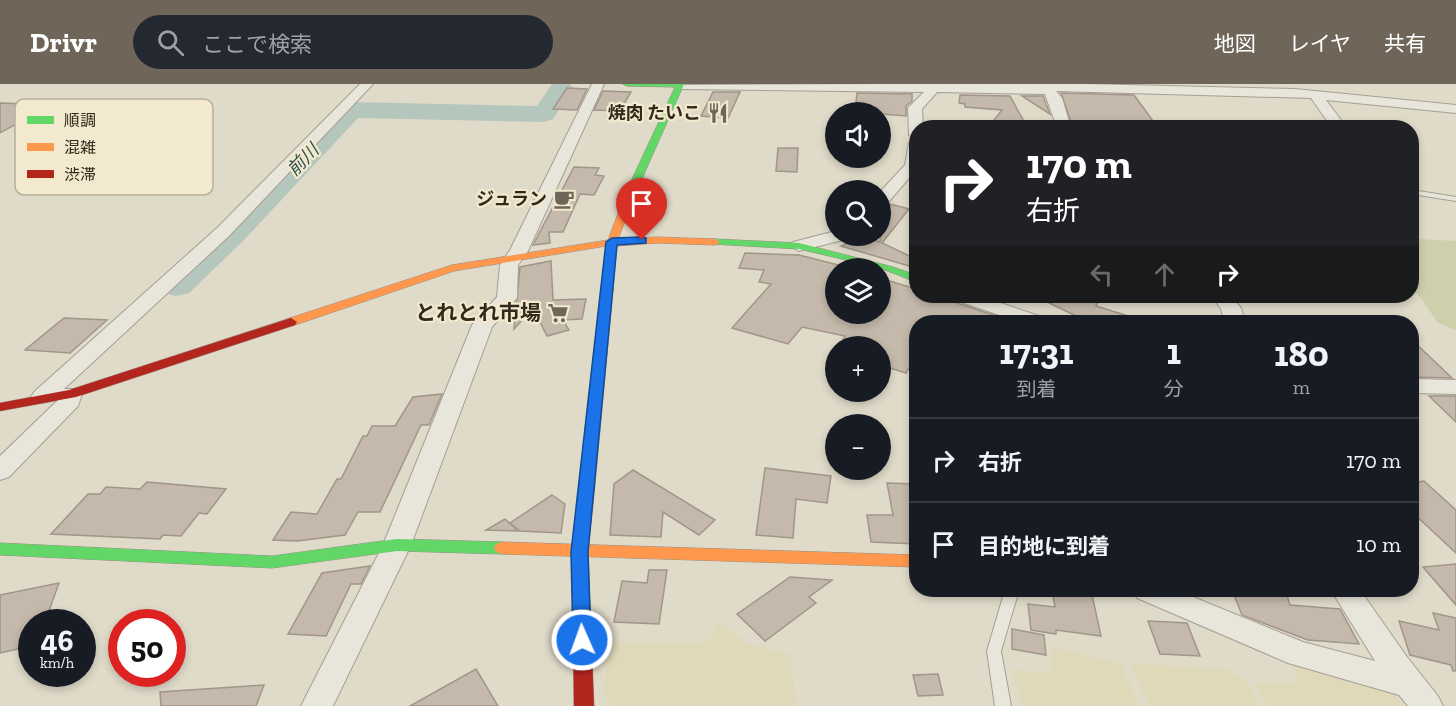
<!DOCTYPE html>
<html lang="ja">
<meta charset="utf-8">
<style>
:root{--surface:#171b24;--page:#242831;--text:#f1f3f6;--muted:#9ea1a6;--line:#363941;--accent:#6f6659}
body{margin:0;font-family:"Zilla Slab","Noto Sans JP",serif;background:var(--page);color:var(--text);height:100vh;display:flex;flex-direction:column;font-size:22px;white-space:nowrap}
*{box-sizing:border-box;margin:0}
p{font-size:20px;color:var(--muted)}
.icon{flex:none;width:33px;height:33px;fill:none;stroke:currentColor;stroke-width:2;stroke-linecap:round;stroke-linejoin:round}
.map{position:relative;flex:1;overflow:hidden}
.sheet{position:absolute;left:909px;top:231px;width:510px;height:282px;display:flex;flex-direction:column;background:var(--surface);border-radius:24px;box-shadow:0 3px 9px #0003}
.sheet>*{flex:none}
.guide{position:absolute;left:909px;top:36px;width:510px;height:183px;border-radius:24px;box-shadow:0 3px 9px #0003;background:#202124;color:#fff;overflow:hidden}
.controls{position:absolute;left:825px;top:18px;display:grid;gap:12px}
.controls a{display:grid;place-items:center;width:66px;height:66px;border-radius:50%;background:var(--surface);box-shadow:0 3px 9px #0003;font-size:30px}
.speed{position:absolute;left:18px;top:525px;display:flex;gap:12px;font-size:30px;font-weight:700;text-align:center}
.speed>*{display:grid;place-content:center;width:78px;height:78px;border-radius:50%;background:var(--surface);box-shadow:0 3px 9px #0003;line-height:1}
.speed small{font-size:15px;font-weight:400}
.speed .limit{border:9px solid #d22;background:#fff;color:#111}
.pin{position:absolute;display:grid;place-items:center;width:51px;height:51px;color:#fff;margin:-62px -26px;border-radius:50% 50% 50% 0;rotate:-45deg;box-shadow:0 0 6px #0007}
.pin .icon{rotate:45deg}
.me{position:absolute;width:66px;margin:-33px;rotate:358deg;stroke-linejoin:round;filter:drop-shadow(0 0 4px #0008)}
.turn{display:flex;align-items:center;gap:21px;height:126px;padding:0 18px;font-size:27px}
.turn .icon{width:78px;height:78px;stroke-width:2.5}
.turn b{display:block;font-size:42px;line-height:51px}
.lanes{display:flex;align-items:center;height:57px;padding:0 18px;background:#0003;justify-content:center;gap:30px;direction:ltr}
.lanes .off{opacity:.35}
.eta{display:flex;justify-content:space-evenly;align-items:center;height:102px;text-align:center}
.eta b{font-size:36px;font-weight:800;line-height:42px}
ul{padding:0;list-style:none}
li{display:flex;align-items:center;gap:18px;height:84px;padding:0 18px;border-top:2px solid var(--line)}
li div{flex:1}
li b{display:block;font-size:22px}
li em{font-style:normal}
header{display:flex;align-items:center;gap:36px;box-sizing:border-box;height:84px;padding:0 30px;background:var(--accent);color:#fff}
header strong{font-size:28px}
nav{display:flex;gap:33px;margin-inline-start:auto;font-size:21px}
.search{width:420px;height:54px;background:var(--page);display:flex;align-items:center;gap:15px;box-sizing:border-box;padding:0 21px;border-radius:33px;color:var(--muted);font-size:22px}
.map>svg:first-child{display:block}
.farmland{fill:#dfd9ba}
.green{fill:#ced0ac}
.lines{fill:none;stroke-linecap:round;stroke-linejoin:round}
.river{fill:#b5c6bc;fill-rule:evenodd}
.building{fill:#c4b9aa;stroke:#a09689;stroke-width:1.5}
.lane-casing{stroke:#a59f93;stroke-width:2}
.street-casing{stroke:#a59f93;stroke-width:2}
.fast-casing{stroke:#958e83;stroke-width:1}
.slow-casing{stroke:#958e83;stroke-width:1}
.jam-casing{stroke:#958e83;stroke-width:1}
.lane{fill:#e8e5da;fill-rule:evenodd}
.street{fill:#e8e5da;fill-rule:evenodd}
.fast{fill:#63d668;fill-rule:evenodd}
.slow{fill:#ff974d;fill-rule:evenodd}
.jam{fill:#b3261e;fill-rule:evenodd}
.route{fill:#1a73e8;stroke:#114b97;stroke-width:1.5}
.labels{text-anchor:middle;stroke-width:4.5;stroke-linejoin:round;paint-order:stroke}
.far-poi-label{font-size:18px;font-weight:bold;fill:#32281c;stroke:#f2e9ce;text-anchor:end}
.far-water-label{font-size:18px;font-style:italic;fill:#2c5150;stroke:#f2e9ce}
.poi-label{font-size:21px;font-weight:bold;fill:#32281c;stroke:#f2e9ce;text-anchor:end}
.key{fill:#f2e9ce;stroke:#b8af99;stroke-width:1.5}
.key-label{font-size:16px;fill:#32281c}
</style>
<header>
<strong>Drivr</strong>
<div class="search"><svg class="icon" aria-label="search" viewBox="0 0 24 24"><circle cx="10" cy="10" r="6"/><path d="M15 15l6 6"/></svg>ここで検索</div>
<nav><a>地図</a><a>レイヤ</a><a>共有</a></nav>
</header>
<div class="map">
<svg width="1456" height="622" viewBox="0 0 1456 622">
<rect width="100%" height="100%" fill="#e0dac9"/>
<g class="farmland">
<path d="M720,538l28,22 43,11 5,51h-186l-6,-15 5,-48h97z"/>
<path d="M1051,563l70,17 19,42h-117l-11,-36 39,2z"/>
<path d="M1288,572l105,36 10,14h-137l-13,-23h45z"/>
<path d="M1129,579l101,7 17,13 12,23h-110z"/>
</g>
<path class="green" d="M1418,155l38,2v89l-18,-7 -26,-37v-43z"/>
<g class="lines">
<path class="river" d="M552,0h18l3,5 -20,30 -9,3 -186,-4 -114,122 -55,53 -13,3 -13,-3 -5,-8 64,-59 120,-121 9,-3 186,4z"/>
</g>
<g class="building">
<path d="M567,4l20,1 -10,21 -24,-1z"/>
<path d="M603,7l28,1 -11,19 -26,-1z"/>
<path d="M713,8h27l-12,26 -27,-2z"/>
<path d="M857,9l55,1v7l-6,5v10l-51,-4z"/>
<path d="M1061,9l73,2 19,26 -51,7h-29z"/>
<path d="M960,11l50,1 17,31 -39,1 14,-18 -37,-3v-3l-6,-1z"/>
<path d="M1022,12h21l7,18z"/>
<path d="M0,19l51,2 -51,28z"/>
<path d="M778,64h20l-1,24 -21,-1z"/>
<path d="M574,83l25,1 -4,7 9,1 -10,19 -14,-1 -17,38h-14l1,11 -17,2z"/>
<path d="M890,120l19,5 -27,34 34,16v9l-75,-22 21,-9 18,5v-33z"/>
<path d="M745,169l54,2 51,13h-14v46h44v-36l36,11v7h34l4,6 60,20h-98v34l-10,17 -26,-8v-19h-41l6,-10 -43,-9 -14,17 -56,-16 39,-44 -12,-2 5,-12 -25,-2z"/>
<path d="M551,177l2,39 33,-1 -4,20 -19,1 6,10 -22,6 -14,-28 -19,21 6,-62z"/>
<path d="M1035,212h66l-5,10 39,12 -1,4h-60l2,-6z"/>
<path d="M64,234l43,2 -37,33 -45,-3z"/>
<path d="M1412,256l40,38 -40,-1z"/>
<path d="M442,310l-13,31h-8l-41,87h-22l-13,23 -48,6 -24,-1 18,-28 26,2 20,-35h4l22,-43h4l5,-10h23l18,-29z"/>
<path d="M1429,312h27v26z"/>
<path d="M765,384l66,8 -4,27 -31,-4 -3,39 -37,-3z"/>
<path d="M633,386l82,50 -16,15 -36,-23 -2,25 -51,-2 4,-51z"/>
<path d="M1424,397l32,29v43l-44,-41v-29z"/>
<path d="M147,398l79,7 -19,25 -8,-1 -18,23 -18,-1 -3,4 -109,-5 37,-40h12l6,-7 34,2z"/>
<path d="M887,399l29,1v60l-45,-2 -4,-27h26z"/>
<path d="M552,411l13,9 -4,29 -41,-2 -10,-8z"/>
<path d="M505,435l13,12 -32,-1z"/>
<path d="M1456,480v41l-33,-38z"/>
<path d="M370,482l-9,18h-10l-25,52 -38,-2 34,-61z"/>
<path d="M649,486h18l-8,54 -45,-2 8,-41 25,2z"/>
<path d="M790,493l42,3 -23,17 7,6 -51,38 -28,-27z"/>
<path d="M59,499l-14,39h-13v24l-32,7v-58z"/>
<path d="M1052,506h39l10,46 -45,-6v4l-25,-4 -3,-26 27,3z"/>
<path d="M1232,506h53l5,15 50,4 19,35 -51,-4 -66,-25z"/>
<path d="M1433,529l23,5v53h-3l-2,-6 -41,-10 -11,-34 40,9z"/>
<path d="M1148,537l39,2 13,33 -40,-2z"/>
<path d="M1012,545l32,6 2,20 -34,-6z"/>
<path d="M476,585l22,37h-88z"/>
<path d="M938,590l5,21 -25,1 -5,-21z"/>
<path d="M264,601l-8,21h-95l-1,-14z"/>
</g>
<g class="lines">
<g class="lane-casing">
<g id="lane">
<path d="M1412,106l44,7v4l-44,-7z"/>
<path d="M1005,506h14l-18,61 10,55h-16l-8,-55z"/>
</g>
</g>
<g class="street-casing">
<g id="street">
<path d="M360,0h13l-144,152 -165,153h15l3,5 -4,12 -69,71 -9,3v-24l59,-57 3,-8c-10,9 -15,14 -28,11l-3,-5 3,-5 183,-164z"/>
<path d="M592,0h12l-76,167 -10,14 -1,33 -25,29 -81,218 -78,161h-32l82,-161 89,-220 25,-28 3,-32 10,-15z"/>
<path d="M890,0h196l209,5 161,16v8l-130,-13 21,28h-15l-21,-30 -255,-7 6,7 9,30h-14l-12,-34 -108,-2 -15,17 1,19h-7v42l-30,35 -6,2v-15l25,-27 4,-22 6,-4 -6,-4 -1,-27 16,-16 -245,-3 -6,-4z"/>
<path d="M836,147v5h9l-2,4 -44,11 -9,-5 3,-4z"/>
<path d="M952,212h28l65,22 3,4h-28l-65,-22z"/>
<path d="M1212,212h19l10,12 4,14h-20l-4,-13z"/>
<path d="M1412,295l44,1v14l-44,-1z"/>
<path d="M1133,506h43l127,52 72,19 -44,-71h29l47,67 31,39 5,10h-35l-9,-11 -111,-32 -151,-65z"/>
</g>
</g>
<g class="fast-casing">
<g id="fast">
<path d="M623,0h61l-47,106 -5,3 -5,-3 48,-103 -48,-1z"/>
<path d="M715,155l84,4 94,24 23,8v7l-36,-14 -81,-19 -88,-5v-4z"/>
<path d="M397,455l105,3 6,2 2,4 -2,4 -6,2 -105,-3 -125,17 -272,-13v-12l272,13z"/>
</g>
</g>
<g class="slow-casing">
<g id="slow">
<path d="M632,103l5,3 -19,49 39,-2 58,2 5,3 -5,3 -58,-2 -40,3 -22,238 -3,4h-10l-3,-4 27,-238 -152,25 -159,54 -4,1 -6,-4 2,-3 165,-54 156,-25 19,-50z"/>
<path d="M502,458l414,13v12l-414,-13 -6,-2 -2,-4 2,-4z"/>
</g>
</g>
<g class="jam-casing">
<g id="jam">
<path d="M291,234l6,4 -2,3 -219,72 -76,14v-8l69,-13z"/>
<path d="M587,395l5,1 3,4 -7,68 6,154h-20l-2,-154 7,-68 3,-4z"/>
</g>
</g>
<use href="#lane" class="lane"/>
<use href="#street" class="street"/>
<use href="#fast" class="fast"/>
<use href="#slow" class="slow"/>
<use href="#jam" class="jam"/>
</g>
<path class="route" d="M642,153l4,1v5l-29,2 -29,307 3,88 -3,5 -6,3 -6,-3 -3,-5 -2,-88 35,-310 6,-4z"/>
<defs>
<g id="restaurant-bare" transform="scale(1.62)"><path d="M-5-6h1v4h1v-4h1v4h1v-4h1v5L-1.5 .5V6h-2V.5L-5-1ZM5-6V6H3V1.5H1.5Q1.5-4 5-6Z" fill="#6f6659" stroke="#f2e9ce" stroke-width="2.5" paint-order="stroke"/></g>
<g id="cafe-bare" transform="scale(1.62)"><path d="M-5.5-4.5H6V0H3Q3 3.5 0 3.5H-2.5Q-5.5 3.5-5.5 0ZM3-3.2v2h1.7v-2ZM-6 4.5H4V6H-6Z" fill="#6f6659" stroke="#f2e9ce" stroke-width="2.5" paint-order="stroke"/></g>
<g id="supermarket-bare" transform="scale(1.62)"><path d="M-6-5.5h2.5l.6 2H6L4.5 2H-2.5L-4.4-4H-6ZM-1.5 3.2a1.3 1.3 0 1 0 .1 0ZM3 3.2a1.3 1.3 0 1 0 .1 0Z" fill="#6f6659" stroke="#f2e9ce" stroke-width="2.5" paint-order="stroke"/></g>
</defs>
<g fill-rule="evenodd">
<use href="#restaurant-bare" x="718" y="29"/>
<use href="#cafe-bare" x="564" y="115"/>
<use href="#supermarket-bare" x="558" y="229"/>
</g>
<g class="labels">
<g class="far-poi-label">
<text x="701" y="35">焼肉 たいこ</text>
<text x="547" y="121">ジュラン</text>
</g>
<g class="far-water-label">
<text transform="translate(303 76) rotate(-46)" y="6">前川</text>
</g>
<g class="poi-label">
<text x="541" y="236">とれとれ市場</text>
</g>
</g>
<rect x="15" y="15" width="198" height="96" rx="9" class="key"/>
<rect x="27" y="32" width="27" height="8" fill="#63d668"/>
<rect x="27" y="59" width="27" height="8" fill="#ff974d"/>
<rect x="27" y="86" width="27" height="8" fill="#b3261e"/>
<g class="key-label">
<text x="64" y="42">順調</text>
<text x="64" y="69">混雑</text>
<text x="64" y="96">渋滞</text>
</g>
</svg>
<div class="controls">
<a><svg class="icon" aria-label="sound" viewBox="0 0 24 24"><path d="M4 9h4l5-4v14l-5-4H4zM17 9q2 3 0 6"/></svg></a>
<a><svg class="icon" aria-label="search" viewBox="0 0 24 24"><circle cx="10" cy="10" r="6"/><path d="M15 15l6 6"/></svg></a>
<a><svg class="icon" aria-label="layers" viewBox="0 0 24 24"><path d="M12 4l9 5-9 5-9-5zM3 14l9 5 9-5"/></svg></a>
<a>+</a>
<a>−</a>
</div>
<div class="speed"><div>46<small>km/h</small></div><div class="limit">50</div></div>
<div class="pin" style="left:642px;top:156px;background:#d93025"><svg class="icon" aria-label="arrive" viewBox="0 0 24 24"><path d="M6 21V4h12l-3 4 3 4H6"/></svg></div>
<svg class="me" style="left:582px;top:556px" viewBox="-20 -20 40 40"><circle r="17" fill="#1a73e8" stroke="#fff" stroke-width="3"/><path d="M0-11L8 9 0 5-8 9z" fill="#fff"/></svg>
<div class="guide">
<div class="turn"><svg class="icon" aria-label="right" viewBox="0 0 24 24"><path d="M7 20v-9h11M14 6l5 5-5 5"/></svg><div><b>170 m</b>右折</div></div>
<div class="lanes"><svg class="icon off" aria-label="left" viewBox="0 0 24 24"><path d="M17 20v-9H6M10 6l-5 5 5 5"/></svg><svg class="icon off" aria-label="ahead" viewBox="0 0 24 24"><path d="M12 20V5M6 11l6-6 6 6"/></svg><svg class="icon" aria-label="right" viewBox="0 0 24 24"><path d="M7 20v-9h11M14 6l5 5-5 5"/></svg></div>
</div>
<section class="sheet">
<div class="eta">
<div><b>17:31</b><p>到着</p></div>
<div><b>1</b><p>分</p></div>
<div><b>180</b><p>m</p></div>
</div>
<ul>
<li><svg class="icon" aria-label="right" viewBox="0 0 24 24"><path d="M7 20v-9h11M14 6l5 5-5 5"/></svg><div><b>右折</b></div><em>170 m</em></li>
<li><svg class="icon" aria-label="arrive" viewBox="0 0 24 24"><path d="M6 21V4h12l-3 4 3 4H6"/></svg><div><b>目的地に到着</b></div><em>10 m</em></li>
</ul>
</section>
</div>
